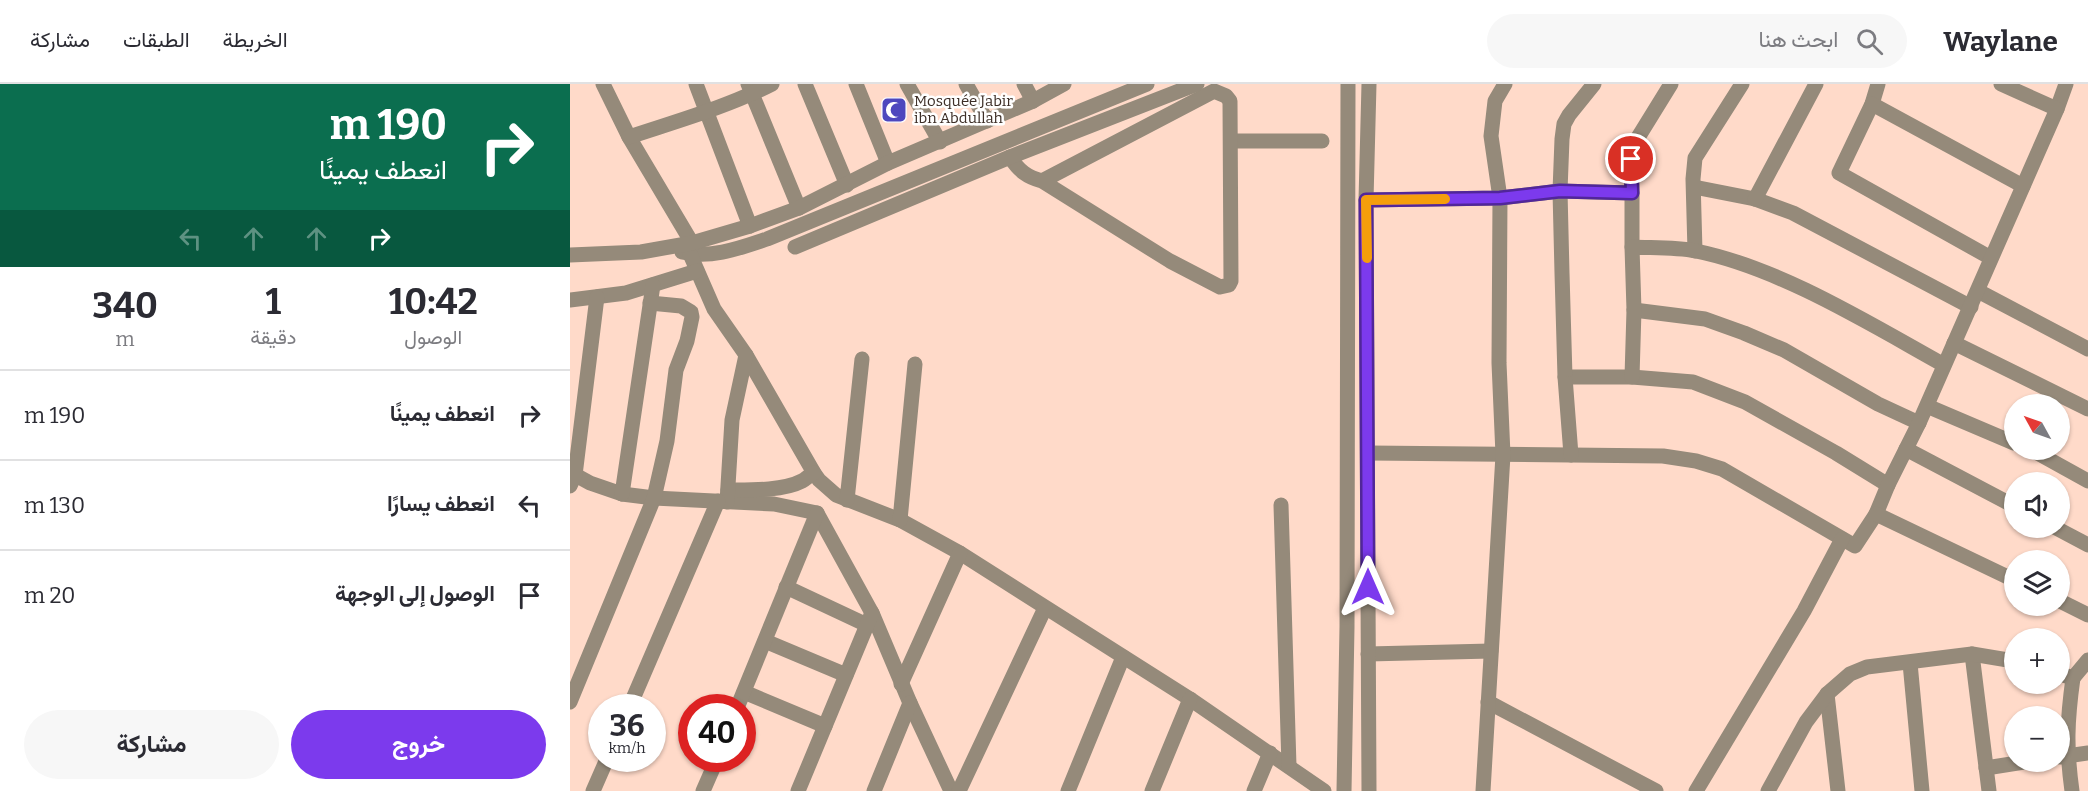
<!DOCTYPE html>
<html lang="ar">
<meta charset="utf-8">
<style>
:root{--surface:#fff;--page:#f7f7f7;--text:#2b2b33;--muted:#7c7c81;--line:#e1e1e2;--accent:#7c3aed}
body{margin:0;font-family:Bitter,Vazirmatn,serif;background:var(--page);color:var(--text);direction:rtl;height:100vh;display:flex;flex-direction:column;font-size:22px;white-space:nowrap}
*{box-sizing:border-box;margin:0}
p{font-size:20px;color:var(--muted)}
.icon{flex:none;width:33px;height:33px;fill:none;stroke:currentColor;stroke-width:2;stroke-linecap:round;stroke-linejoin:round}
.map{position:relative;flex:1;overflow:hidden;direction:ltr}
.panel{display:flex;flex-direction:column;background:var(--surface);width:570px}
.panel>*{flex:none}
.top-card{background:#0b6e4f;color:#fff;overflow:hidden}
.needle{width:39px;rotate:310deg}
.tools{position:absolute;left:1434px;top:310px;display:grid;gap:12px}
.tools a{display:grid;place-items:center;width:66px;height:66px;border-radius:50%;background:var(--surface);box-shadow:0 2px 4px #0004;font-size:30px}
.speed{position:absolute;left:18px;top:610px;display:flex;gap:12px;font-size:30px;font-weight:700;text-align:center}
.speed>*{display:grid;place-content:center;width:78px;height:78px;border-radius:50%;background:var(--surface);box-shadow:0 2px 4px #0004;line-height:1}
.speed small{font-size:15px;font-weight:400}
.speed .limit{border:9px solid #d22;background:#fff;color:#111}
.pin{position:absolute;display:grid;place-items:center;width:51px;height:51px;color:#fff;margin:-26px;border:3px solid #fff;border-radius:50%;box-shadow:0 2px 6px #0007}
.me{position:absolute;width:66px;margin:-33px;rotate:0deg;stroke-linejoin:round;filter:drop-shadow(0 0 4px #0008)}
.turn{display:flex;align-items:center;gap:21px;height:126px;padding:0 24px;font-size:27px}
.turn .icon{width:78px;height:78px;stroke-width:2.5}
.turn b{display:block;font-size:42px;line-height:51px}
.lanes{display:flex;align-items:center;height:57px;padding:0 24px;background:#0003;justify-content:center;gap:30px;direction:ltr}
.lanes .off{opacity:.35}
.eta{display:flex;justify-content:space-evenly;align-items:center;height:102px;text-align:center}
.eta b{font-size:36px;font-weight:700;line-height:42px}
.action{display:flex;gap:12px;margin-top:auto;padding:12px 24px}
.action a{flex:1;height:69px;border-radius:36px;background:var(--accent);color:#fff;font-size:24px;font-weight:700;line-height:69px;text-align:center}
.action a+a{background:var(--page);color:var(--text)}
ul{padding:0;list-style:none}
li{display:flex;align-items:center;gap:18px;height:90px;padding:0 24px;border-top:2px solid var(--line)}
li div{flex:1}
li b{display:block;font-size:22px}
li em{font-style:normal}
header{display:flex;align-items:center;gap:36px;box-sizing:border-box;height:84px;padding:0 30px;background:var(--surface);border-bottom:2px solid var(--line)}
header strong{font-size:28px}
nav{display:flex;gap:33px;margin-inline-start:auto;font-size:21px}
.search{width:420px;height:54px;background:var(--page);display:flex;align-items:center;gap:15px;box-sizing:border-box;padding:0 21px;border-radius:33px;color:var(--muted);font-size:22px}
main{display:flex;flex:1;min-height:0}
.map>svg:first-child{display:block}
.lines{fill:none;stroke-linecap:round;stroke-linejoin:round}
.minor{stroke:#958a7a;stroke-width:15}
.route-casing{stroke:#51269a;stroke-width:15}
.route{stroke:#7c3aed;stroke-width:10}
.slow{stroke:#f59e0b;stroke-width:10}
.labels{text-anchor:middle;stroke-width:5;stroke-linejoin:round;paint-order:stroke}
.poi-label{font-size:15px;fill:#3c2e27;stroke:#fff;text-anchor:start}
</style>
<header>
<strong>Waylane</strong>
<div class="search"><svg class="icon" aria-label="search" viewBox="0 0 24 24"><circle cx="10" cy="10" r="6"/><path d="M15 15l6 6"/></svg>ابحث هنا</div>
<nav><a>الخريطة</a><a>الطبقات</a><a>مشاركة</a></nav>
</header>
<main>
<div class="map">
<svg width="1518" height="707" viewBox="0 0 1518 707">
<rect width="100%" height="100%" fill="#ffdac9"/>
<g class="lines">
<g class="minor">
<path d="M33,0l26,53 63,106"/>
<path d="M126,0l54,142"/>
<path d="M178,0l51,124"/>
<path d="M235,0l42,101"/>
<path d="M286,0l32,79"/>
<path d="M337,0l33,58"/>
<path d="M396,0l21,37"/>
<path d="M454,0l9,17"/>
<path d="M1308,0l-6,20 -33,69 152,85"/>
<path d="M1302,20l151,82"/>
<path d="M1487,25l9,-25"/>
<path d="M59,53c48,-16 98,-30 143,-53"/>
<path d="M661,57h91"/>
<path d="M440,73c9,14 17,20 32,24l128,80 50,26 9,-2 2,-4 -1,-180 -4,-5 -12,-5 -172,90"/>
<path d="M1124,103l61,12 38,14 178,94"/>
<path d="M1062,109v54"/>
<path d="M1185,115l61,-115"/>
<path d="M796,116l134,-2 60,-7 72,2 -1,-34 3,-15 37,-60"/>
<path d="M225,163l215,-90 187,-73"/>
<path d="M1125,167l-2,-72 2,-21 47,-74"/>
<path d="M112,168c29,7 58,-4 85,-13l380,-155"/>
<path d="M120,170l24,55 32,46 68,118 5,7 17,15 64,25 60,33 230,146 134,92"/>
<path d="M0,171l71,-3 51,-9 58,-17 49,-18 89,-45 145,-62 31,-17"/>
<path d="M1408,207l110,58"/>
<path d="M0,216l56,-7 71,-22"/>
<path d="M1064,226l71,9 39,14 40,17 94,54 41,19"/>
<path d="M1384,259l134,66"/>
<path d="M995,293h67l61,5 52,20 91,51 52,32"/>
<path d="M1062,293l2,-67 -2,-63c21,1 44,0 64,4 84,17 174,73 248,114"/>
<path d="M1357,322l87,37"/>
<path d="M1336,365l108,57"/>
<path d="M1462,366l56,31"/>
<path d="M799,369l294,3 33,5 26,8 133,77 21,-32 12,-29 31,-62 138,-314 -56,-25"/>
<path d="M1001,371l-6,-78 -3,-104 -2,-82 2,-52 2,-15 5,-9 25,-31"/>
<path d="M0,388l20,11 32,11 32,4 120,6 43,9 55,100 38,90 41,88"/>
<path d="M0,402l5,-11 22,-178"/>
<path d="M158,406c21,0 55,1 74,-9 4,-2 7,-6 12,-8"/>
<path d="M52,410l31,-209"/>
<path d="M277,416l15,-141"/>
<path d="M157,418l5,-82 14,-65"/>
<path d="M711,421l8,261"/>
<path d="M1306,430l138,66"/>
<path d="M330,436l15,-156"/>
<path d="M1486,444l32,17"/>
<path d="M216,503l81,38"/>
<path d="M1490,517l28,14"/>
<path d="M195,557l81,34"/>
<path d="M798,570l123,-3"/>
<path d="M1402,570l17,137"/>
<path d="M1340,579l12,128"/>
<path d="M1490,590l13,4c-6,43 -7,70 -1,113"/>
<path d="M1503,594l15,-18"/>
<path d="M331,600l59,-131"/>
<path d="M174,608l81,34"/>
<path d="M1257,610l11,97"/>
<path d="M0,618l84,-204 13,-57 9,-71 11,-29 5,-24 -1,-5 -10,-6 -31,-3"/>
<path d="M918,618l168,89"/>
<path d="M59,624l89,-207"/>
<path d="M167,624l80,-195"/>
<path d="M1490,673l28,-4"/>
<path d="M1416,684l38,-6"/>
<path d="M23,707l14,-32"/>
<path d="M133,707l14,-32"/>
<path d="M228,707l74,-178"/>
<path d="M304,707l36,-88"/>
<path d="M389,707l86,-183"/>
<path d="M498,707l55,-134"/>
<path d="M582,707l38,-92"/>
<path d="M684,707l16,-38"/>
<path d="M774,707l3,-164 1,-543"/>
<path d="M799,707l-3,-591 3,-116"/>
<path d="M913,707l20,-336 -4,-92 1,-165 -9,-62 4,-35 10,-17"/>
<path d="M1126,707l108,-180 38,-72"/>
<path d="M1198,707l38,-69 21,-28 23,-20 17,-7 105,-13 42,7"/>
</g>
</g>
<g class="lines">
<g class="route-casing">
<path id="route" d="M798,503l-2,-387 134,-2 60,-7 72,2 -1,-34"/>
</g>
<use href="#route" class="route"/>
<path class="slow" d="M797,174l-1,-58 79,-1"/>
</g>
<defs>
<g id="mosque-square" transform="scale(1.35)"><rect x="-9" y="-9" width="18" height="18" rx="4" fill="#4d47be" stroke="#fff"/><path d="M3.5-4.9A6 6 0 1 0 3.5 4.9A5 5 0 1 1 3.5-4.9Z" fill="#fff"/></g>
</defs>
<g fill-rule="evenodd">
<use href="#mosque-square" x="324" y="26"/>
</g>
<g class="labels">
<g class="poi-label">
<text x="344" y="22">Mosquée Jabir<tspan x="344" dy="17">ibn Abdullah</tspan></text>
</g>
</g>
</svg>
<div class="tools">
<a><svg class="needle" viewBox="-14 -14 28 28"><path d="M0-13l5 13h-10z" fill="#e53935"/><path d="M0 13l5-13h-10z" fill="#7c7c81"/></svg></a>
<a><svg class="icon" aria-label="sound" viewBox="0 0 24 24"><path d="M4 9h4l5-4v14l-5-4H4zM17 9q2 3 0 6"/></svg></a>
<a><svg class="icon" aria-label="layers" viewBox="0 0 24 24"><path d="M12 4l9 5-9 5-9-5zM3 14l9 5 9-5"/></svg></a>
<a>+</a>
<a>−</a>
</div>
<div class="speed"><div>36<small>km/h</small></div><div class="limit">40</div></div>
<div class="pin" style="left:1061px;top:75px;background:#d93025"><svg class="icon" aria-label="arrive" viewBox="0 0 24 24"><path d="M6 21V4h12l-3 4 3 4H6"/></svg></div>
<svg class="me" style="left:798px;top:503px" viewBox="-20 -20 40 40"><path d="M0-17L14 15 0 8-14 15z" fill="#7c3aed" stroke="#fff" stroke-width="4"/></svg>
</div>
<section class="panel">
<div class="top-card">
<div class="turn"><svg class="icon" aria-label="right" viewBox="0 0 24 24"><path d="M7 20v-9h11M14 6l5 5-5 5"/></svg><div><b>190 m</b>انعطف يمينًا</div></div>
<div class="lanes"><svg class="icon off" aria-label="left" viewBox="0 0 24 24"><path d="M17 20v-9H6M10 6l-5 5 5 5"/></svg><svg class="icon off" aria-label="ahead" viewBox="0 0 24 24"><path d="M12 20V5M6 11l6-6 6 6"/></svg><svg class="icon off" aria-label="ahead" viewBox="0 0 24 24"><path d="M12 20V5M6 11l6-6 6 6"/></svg><svg class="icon" aria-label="right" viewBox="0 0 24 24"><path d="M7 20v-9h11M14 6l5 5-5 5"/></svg></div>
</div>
<div class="eta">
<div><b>10:42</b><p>الوصول</p></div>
<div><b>1</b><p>دقيقة</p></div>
<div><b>340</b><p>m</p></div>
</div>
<ul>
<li><svg class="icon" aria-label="right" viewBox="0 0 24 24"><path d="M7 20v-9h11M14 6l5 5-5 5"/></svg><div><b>انعطف يمينًا</b></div><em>190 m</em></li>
<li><svg class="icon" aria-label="left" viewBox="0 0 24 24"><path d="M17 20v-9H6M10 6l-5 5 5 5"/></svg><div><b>انعطف يسارًا</b></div><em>130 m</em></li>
<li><svg class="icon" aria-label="arrive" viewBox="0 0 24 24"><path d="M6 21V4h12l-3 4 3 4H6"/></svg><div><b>الوصول إلى الوجهة</b></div><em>20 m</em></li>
</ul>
<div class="action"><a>خروج</a><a>مشاركة</a></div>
</section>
</main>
